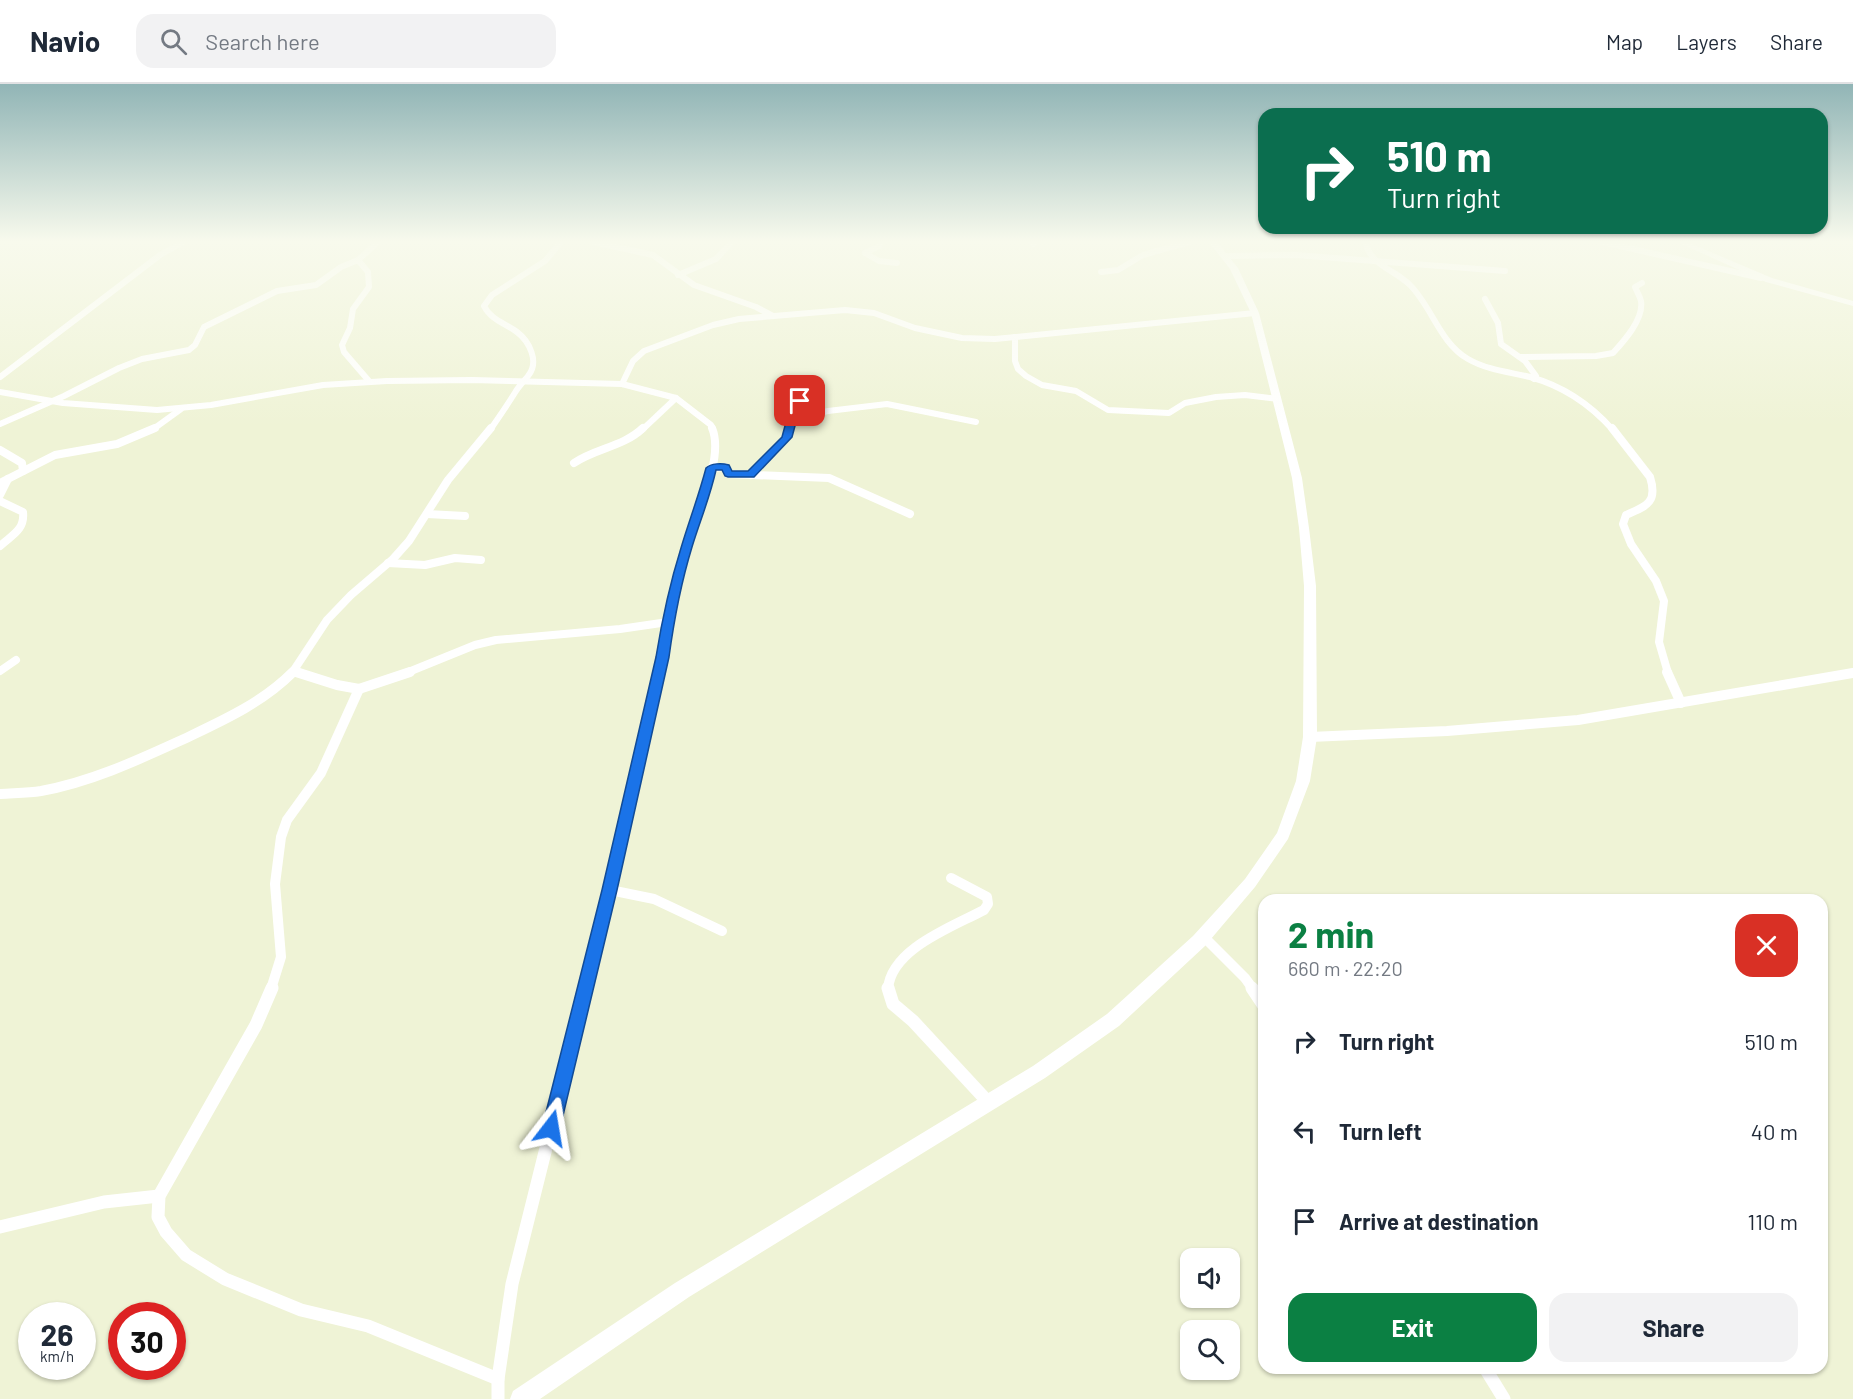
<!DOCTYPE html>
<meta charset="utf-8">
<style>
:root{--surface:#fff;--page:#f2f2f3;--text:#1f2937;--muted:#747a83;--line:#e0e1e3;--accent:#0b8043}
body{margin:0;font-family:Barlow,sans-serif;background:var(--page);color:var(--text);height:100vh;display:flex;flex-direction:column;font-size:22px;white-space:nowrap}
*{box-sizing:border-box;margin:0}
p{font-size:20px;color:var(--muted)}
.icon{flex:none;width:33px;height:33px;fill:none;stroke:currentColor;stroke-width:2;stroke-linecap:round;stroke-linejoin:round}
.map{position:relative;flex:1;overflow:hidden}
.sheet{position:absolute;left:1258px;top:810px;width:570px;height:480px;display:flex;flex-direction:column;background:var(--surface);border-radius:18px;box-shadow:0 2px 4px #0004}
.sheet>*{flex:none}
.guide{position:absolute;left:1258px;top:24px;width:570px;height:126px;border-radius:18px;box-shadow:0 2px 4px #0004;background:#0b6e4f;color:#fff;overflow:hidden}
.fabs{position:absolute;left:1180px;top:1164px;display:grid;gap:12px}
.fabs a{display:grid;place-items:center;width:60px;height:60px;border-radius:12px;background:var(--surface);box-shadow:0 2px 4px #0004;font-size:30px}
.speed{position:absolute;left:18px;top:1218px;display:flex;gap:12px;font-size:30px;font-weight:700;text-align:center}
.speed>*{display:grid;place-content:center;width:78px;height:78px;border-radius:50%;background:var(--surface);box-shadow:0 2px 4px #0004;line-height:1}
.speed small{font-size:15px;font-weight:400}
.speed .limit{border:9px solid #d22;background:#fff;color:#111}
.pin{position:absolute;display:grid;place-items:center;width:51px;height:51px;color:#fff;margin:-26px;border-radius:12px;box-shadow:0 3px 9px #0006}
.me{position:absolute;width:66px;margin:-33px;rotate:14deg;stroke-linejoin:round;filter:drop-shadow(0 0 4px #0008)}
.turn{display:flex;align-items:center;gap:21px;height:126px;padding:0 30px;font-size:27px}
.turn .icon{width:78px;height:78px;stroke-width:2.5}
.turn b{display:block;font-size:42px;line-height:51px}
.round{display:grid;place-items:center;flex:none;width:63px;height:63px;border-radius:18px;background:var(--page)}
.head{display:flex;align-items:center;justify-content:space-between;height:102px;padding:0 30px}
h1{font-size:36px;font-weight:700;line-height:45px;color:var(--accent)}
.button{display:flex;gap:12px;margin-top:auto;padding:12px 30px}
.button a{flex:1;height:69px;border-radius:18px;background:var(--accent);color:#fff;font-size:24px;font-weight:700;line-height:69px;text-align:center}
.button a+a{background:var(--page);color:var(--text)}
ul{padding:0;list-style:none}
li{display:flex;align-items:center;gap:18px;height:90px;padding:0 30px}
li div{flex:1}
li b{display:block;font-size:22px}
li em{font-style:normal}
header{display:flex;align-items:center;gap:36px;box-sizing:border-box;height:84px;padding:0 30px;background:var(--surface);border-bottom:2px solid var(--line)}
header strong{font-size:28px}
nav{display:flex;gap:33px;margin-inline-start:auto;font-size:21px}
.search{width:420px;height:54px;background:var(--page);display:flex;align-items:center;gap:15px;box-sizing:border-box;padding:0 21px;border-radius:18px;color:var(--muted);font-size:22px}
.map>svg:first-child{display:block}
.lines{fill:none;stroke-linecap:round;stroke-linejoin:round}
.minor-far3{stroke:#fff;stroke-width:6}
.minor-far2{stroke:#fff;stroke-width:8}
.minor-far1{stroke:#fff;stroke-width:10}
.minor{stroke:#fff;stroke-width:13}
.secondary{fill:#fff;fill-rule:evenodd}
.route{fill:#1a73e8;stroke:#114b97;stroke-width:1.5}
</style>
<header>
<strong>Navio</strong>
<div class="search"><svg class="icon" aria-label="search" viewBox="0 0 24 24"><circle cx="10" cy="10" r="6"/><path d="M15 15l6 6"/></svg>Search here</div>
<nav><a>Map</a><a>Layers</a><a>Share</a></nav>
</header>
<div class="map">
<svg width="1853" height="1315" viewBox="0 0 1853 1315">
<rect width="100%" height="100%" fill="#eff3d6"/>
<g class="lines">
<g class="minor-far3">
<path d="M593,158l60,13 41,30 62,22 17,9"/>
<path d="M881,158l-2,4 -14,7 14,8 18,2"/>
<path d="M1032,158l2,2"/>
<path d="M1365,158c6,24 29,27 45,43 22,22 30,58 58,74 19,11 41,13 62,18 33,9 60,27 83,53"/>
<path d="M1602,158l159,36"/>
<path d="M1226,172l70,-1 209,16"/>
<path d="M358,176l10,12 1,15 -16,22 -3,19 -8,17 2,7 25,29"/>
<path d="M1101,188l17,-2 25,-15 46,-13"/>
<path d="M678,191l38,-16 16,-17"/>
<path d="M1485,215l13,24 3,21 24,17 11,15 -2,3"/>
<path d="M1015,253v24l3,8 8,7 16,9 34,6 32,19 61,3 16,-10 31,-6 29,-2 33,4"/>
<path d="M1521,273l75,-1 17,-3c11,-12 31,-34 28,-52 -1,-5 -4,-9 -6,-14l7,-4"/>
<path d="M0,293l160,-122 23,-13"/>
<path d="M622,300l11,-23 11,-10 69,-26 26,-6 106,-9 29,3 41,15 47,10 33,1 260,-26"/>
<path d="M0,308l63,11 94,7 54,-5 112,-20 64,-4 85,-1 150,4 54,14 35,27 2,5"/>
<path d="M793,335l35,-8 59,-7 89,18"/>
<path d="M0,340l64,-28 55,-28 23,-9 47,-9 6,-5 9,-18 73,-36 39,-6 25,-18 17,-7 20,-18"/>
<path d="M152,346l29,-21"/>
<path d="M490,346c9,-13 18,-26 26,-39 4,-6 8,-10 12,-15 12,-14 1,-35 -11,-44 -12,-9 -26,-12 -33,-26l8,-11 53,-34 16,-19"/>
<path d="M642,346l34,-32"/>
<path d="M789,346l5,-19 14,-25"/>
</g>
<g class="minor-far2">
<path d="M1612,344l38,49c8,25 -3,29 -24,38l-3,9 8,20 25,37 8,20 -5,41 9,31"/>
<path d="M0,366l22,13 1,8"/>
<path d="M574,379c22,-15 49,-16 69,-35"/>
<path d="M711,384l14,-1 3,7 101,4 81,36"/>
<path d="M751,391l36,-38 2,-9"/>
<path d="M0,399l55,-28 62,-11 38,-16"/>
<path d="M0,411l8,-16"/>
<path d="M0,417l23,11c2,18 -11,23 -23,34"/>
<path d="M427,430l38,2"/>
<path d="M388,479l37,2 30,-7 26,2"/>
<path d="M0,587l16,-11"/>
<path d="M294,587l7,2"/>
<path d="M292,589l35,-53 24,-25 42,-36 16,-18 39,-61 43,-52"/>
<path d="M406,589l69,-28 21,-5 124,-11 48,-7"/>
<path d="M658,589c10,-42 16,-84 28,-126 9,-30 39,-89 26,-119"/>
</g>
<g class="minor-far1">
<path d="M296,588l41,13 22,4 51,-17"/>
<path d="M1667,588l14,31"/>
<path d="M1310,653l137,-6 131,-11 275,-47"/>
<path d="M0,710c14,-1 28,-1 41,-3 50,-9 97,-31 143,-52 40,-19 78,-36 109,-67"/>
<path d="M610,806l44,9 68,32"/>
<path d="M1203,852l42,42 8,11"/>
<path d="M271,905l10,-32 -6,-73 6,-47 6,-17 34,-47 38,-84"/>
<path d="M585,905l74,-317"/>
<path d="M888,905c3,-40 64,-62 96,-79l4,-6 -1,-7 -36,-19"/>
</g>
<g class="minor">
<path d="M272,904l-16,37 -97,171 -1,21 8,15 20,23 39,24 76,31 67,16 130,53"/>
<path d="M888,904l5,16 20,17 76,82"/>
<path d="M1252,904l12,18"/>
<path d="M0,1143l104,-25 55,-6"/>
<path d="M1485,1284l19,31"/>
<path d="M498,1315v-20l14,-95 74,-296"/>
</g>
<g class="secondary">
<path d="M1209,158h8l21,26 21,45 43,165 7,50 7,58 1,151 -7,44 -22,58 -33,48 -50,59 -86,80 -74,52 -356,219 -149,102h-30l3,-8 162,-108 358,-217 74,-52 86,-78 52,-57 32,-46 19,-52 7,-44 1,-151 -5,-58 -7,-50 -41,-165 -21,-44z"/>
<path d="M1677,158h10l85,36 81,23v5l-87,-24z"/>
</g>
</g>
<linearGradient id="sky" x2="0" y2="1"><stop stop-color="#91b5b6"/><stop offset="0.46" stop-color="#f8faed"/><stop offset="1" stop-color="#f8faed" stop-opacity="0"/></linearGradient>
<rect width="1853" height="342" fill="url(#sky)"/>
<path class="route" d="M796,315l9,2 -6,10 -7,26 -38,40h-26l-3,-1 -3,-6h-6c-6,27 -16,51 -24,77 -11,36 -18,73 -23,110l-52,233 -57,238 -2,6 -7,3 -6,-3 -3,-6 60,-238 54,-233c6,-37 14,-74 25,-109 8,-27 18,-53 25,-80 5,-5 16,-5 23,-3l3,6h16l34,-34 7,-26z"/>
</svg>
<div class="fabs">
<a><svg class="icon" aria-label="sound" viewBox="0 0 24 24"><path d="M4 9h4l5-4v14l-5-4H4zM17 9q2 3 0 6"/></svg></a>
<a><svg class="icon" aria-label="search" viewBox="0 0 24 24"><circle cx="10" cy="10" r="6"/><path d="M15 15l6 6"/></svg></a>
</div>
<div class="speed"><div>26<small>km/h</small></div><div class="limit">30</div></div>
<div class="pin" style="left:800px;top:317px;background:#d93025"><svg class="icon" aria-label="arrive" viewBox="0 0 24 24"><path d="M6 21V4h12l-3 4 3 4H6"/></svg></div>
<svg class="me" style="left:551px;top:1044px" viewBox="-20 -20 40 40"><path d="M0-17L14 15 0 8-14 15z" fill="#1a73e8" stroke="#fff" stroke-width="4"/></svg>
<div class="guide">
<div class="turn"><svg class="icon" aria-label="right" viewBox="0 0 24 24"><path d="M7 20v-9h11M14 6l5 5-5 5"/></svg><div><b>510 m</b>Turn right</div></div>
</div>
<section class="sheet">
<div class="head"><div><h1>2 min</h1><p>660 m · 22:20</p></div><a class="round" style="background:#d93025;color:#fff"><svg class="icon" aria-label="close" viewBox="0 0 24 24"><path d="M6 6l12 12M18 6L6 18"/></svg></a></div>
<ul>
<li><svg class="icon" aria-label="right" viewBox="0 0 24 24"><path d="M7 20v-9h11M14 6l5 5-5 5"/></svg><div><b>Turn right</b></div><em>510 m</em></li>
<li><svg class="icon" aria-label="left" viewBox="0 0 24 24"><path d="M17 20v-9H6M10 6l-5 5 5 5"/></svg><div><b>Turn left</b></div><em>40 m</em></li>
<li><svg class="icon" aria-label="arrive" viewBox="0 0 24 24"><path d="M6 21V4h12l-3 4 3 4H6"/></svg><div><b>Arrive at destination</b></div><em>110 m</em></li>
</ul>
<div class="button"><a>Exit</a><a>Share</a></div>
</section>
</div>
